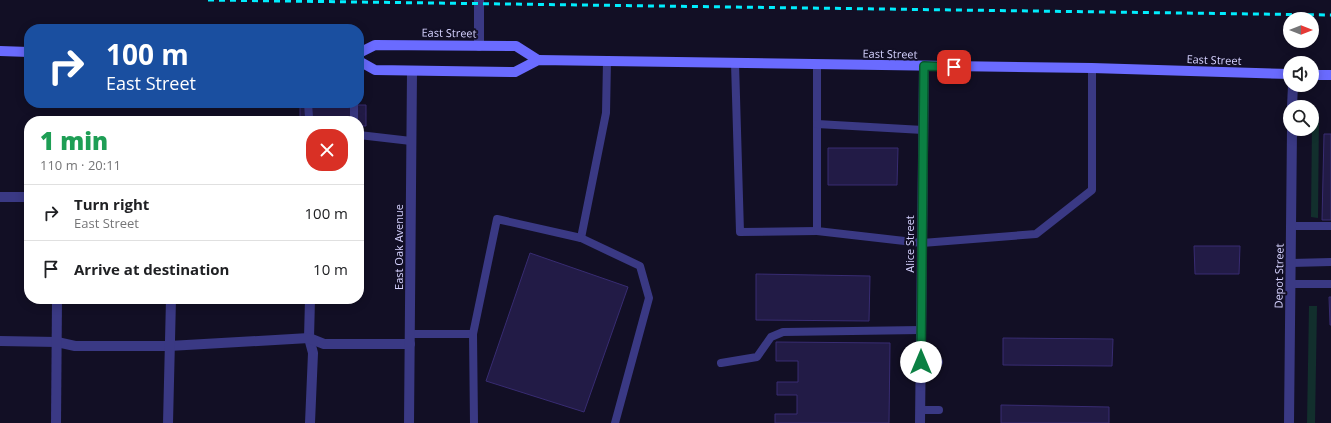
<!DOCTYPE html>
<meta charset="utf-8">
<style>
:root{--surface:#fff;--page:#f6f6f6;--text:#202124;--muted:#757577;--line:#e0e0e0}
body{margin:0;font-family:"Open Sans",sans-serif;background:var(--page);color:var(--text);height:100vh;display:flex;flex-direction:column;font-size:15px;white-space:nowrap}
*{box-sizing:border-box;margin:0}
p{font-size:13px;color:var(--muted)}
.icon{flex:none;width:22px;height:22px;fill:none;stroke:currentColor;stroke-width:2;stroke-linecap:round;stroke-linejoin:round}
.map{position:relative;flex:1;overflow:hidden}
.panel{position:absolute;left:24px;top:116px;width:340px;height:188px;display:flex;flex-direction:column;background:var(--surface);border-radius:16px;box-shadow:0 2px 10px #0003}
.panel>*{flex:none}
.hud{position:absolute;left:24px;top:24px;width:340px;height:84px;border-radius:16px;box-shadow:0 2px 10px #0003;background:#1a4fa0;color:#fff;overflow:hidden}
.needle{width:26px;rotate:90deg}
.buttons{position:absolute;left:1283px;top:12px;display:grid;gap:8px}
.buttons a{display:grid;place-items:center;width:36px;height:36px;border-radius:50%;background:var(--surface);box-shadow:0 2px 10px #0003;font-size:20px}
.pin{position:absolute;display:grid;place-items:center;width:34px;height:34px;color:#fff;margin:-17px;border-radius:8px;box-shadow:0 2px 6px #0006}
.me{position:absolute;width:44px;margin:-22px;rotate:0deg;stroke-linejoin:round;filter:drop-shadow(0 0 3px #0008)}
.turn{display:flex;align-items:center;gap:14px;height:84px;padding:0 16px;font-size:18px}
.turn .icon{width:52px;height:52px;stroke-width:2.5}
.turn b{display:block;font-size:28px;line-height:34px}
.round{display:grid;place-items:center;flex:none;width:42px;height:42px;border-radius:16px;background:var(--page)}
.head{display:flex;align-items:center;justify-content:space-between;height:68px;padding:0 16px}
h1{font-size:24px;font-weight:800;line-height:30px;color:#1e9e55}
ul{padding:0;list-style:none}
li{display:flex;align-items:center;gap:12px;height:56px;padding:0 16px;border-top:1px solid var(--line)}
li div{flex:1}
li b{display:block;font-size:15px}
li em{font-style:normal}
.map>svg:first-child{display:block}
.green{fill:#122f2d}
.building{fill:#221b46;stroke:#382c72}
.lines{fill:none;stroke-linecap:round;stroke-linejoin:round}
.service{stroke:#3a3984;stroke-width:8}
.minor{stroke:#3a3984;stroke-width:10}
.secondary{stroke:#6a6bff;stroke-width:10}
.rail{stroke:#00edfe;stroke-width:3;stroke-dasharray:6 5;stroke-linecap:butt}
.route-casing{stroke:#07532c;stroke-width:10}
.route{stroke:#0b8043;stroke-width:7}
.labels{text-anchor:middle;stroke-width:4;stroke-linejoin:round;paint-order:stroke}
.street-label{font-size:11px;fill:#d6d3ff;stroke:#120f25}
</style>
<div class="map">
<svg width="1331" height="423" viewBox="0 0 1331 423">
<rect width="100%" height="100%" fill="#120f25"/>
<g class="green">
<path d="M1319,113l-1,105 -7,-1 1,-94 3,-7z"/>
<path d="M1309,306h8l-2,117h-8z"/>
</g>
<g class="building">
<path d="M300,105h66v21h-7v-5h-59z"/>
<path d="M1324,134h7v86h-9z"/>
<path d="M828,148h70l-1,37h-69z"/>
<path d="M1194,246h46l-1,28h-44z"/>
<path d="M530,253l98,34 -44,125 -98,-31z"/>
<path d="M756,274l114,2 -1,45 -113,-1z"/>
<path d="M1329,297h2v28h-1z"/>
<path d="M1003,338l110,1 -1,27 -109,-1z"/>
<path d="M776,342l114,1 -1,80h-114v-9h22v-19h-20v-13h21v-21h-22z"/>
<path d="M1001,405l108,2v16h-108z"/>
</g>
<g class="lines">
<g class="service">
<path d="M735,63l5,169 77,-1"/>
<path d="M817,64v167l105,12 114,-9 56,-44v-122"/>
<path d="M308,103l1,14 3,4"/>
<path d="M354,103v18"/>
<path d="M817,124l106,6"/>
<path d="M359,135l52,6"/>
<path d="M1291,226h40"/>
<path d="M581,238l25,-125 1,-52"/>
<path d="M1291,263l40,-1"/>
<path d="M1291,284h40"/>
<path d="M410,334h63"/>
<path d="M921,362h18"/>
<path d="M721,363l36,-6 14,-20 12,-5 138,-2"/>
<path d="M920,410h19"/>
<path d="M474,423l-1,-89 24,-115 84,19 59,28 9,32 -34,125"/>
</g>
<g class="minor">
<path d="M479,46v-46"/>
<path d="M1292,107l1,-22"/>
<path d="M0,197h29"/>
<path d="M310,299l-1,39 4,15 -3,70"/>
<path d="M0,341l57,1 18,4h94l140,-8 15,6h86"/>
<path d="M56,423l1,-124"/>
<path d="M168,423l3,-124"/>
<path d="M409,423l3,-352"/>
<path d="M920,423l4,-357"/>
<path d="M1289,423l3,-294"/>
</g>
<g class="secondary">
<path d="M0,51l29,1"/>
<path d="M359,53l16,-8 141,1 22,14"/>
<path d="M359,61l16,9 140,2 23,-12 554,8 198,6"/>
<path d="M1312,75h19"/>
</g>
<path class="rail" d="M208,0l1123,15"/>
</g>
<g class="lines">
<g class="route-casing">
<path id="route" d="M921,362l3,-296 30,1"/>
</g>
<use href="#route" class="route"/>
</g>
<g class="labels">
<g class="street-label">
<text transform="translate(449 33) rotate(1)" y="4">East Street</text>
<text transform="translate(890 54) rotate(1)" y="4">East Street</text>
<text transform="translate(1214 60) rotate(2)" y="4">East Street</text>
<text transform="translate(910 244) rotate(-90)" y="4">Alice Street</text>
<text transform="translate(399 247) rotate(-90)" y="4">East Oak Avenue</text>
<text transform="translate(1279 276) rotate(-89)" y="4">Depot Street</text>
</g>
</g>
</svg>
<div class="buttons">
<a><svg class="needle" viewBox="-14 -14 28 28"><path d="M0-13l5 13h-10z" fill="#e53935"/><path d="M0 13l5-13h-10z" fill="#757577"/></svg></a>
<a><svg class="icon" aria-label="sound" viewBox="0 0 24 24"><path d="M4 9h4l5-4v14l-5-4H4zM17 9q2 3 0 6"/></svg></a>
<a><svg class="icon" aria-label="search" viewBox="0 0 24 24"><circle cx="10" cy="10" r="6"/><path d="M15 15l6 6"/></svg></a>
</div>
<div class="pin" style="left:954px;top:67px;background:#d93025"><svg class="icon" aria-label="arrive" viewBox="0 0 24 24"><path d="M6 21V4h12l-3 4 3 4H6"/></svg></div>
<svg class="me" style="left:921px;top:362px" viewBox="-20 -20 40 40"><circle r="19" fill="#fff"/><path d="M0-13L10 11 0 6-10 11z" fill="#0b8043"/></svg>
<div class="hud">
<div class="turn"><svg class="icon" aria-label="right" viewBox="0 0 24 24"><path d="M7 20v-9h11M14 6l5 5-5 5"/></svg><div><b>100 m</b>East Street</div></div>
</div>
<section class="panel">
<div class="head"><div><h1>1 min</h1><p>110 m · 20:11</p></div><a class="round" style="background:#d93025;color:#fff"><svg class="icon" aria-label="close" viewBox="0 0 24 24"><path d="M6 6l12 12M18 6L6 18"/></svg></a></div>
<ul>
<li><svg class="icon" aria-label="right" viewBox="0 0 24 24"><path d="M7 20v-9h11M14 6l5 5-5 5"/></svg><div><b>Turn right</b><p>East Street</p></div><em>100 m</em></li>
<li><svg class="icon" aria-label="arrive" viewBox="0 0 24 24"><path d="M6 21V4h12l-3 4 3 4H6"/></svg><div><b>Arrive at destination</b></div><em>10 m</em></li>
</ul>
</section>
</div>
